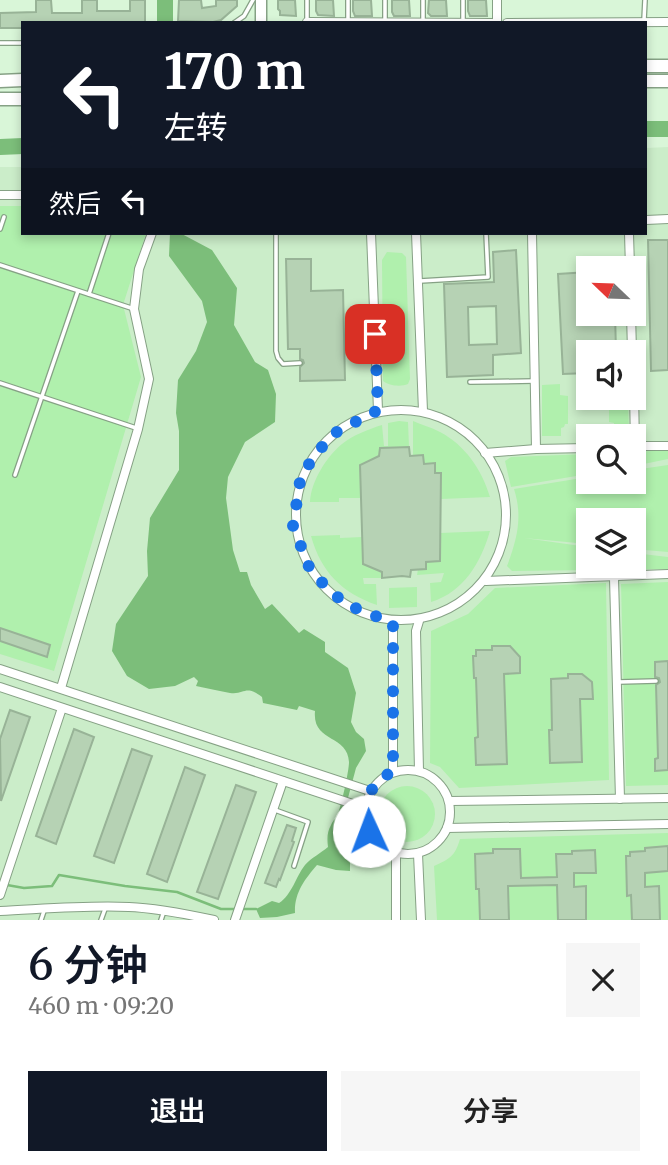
<!DOCTYPE html>
<html lang="zh">
<meta charset="utf-8">
<style>
:root{--surface:#fff;--page:#f6f6f6;--text:#222;--muted:#767676;--accent:#111827}
body{margin:0;font-family:Merriweather,"Noto Sans SC",serif;background:var(--page);color:var(--text);height:100vh;display:flex;flex-direction:column;font-size:26px;white-space:nowrap}
*{box-sizing:border-box;margin:0}
p{font-size:23px;color:var(--muted)}
.icon{flex:none;width:38px;height:38px;fill:none;stroke:currentColor;stroke-width:2;stroke-linecap:round;stroke-linejoin:round}
.map{position:relative;height:920px;overflow:hidden}
.sheet{display:flex;flex-direction:column;background:var(--surface);flex:1}
.sheet>*{flex:none}
.top-card{position:absolute;left:21px;top:21px;width:626px;height:214px;border-radius:0px;box-shadow:0 4px 10px #0003;background:#111827;color:#fff;overflow:hidden}
.needle{width:46px;rotate:293deg}
.controls{position:absolute;left:576px;top:256px;display:grid;gap:14px}
.controls a{display:grid;place-items:center;width:70px;height:70px;border-radius:0px;background:var(--surface);box-shadow:0 4px 10px #0003;font-size:35px}
.pin{position:absolute;display:grid;place-items:center;width:60px;height:60px;color:#fff;margin:-30px;border-radius:14px;box-shadow:0 4px 10px #0006}
.me{position:absolute;width:77px;margin:-38px;rotate:358deg;stroke-linejoin:round;filter:drop-shadow(0 0 5px #0008)}
.turn{display:flex;align-items:center;gap:24px;height:147px;padding:0 28px;font-size:32px}
.turn .icon{width:91px;height:91px;stroke-width:2.5}
.turn b{display:block;font-size:49px;line-height:60px}
.then{display:flex;align-items:center;height:66px;padding:0 28px;background:#0003;gap:14px;font-size:26px}
.round{display:grid;place-items:center;flex:none;width:74px;height:74px;border-radius:0px;background:var(--page)}
.overview{display:flex;align-items:center;justify-content:space-between;height:119px;padding:0 28px}
h1{font-size:42px;font-weight:600;line-height:52px;color:var(--accent)}
.primary-button{display:flex;gap:14px;margin-top:auto;padding:14px 28px}
.primary-button a{flex:1;height:80px;border-radius:0px;background:var(--accent);color:#fff;font-size:28px;font-weight:600;line-height:80px;text-align:center}
.primary-button a+a{background:var(--page);color:var(--text)}
.map>svg:first-child{display:block}
.built{fill:#cbedc9;fill-rule:evenodd}
.green{fill:#b0f0ad}
.water{fill:#7cbe7a}
.lines{fill:none;stroke-linecap:round;stroke-linejoin:round}
.stream{stroke:#7cbe7a;stroke-width:2.5}
.river{stroke:#7cbe7a;stroke-width:16}
.building{fill:#b6d2b4;stroke:#98b397;stroke-width:2;fill-rule:evenodd}
.lane-casing{stroke:#86a185;stroke-width:6}
.street-casing{stroke:#86a185;stroke-width:10}
.secondary-casing{stroke:#86a185;stroke-width:13}
.primary-casing{stroke:#86a185;stroke-width:15}
.lane{stroke:#fff;stroke-width:3.5}
.street{stroke:#fff;stroke-width:8}
.secondary{stroke:#fff;stroke-width:10}
.primary{stroke:#fff;stroke-width:12}
.route{stroke:#1a73e8;stroke-width:12;stroke-dasharray:0 21.6}
</style>
<div class="map">
<svg width="668" height="920" viewBox="0 0 668 920">
<rect width="100%" height="100%" fill="#d9f6d8"/>
<path class="built" d="M668,147v773h-668v-753h23v66h623v-85zM588,268h46v45h-46zM588,352h46v45h-46zM588,436h46v45h-46zM588,520h46v45h-46z"/>
<g class="green">
<path d="M0,206h23v27h123l-23,72 18,72 -87,294 -54,-17z"/>
<path d="M387,252l15,1 4,4 4,122 -2,5c-7,3 -19,2 -25,-3l-1,-121z"/>
<path d="M560,384v11l8,1v28h-3l-1,3 -3,1v8h-19v-51z"/>
<path d="M609,397h19l1,38h-9l-2,-1v-7l-4,-1v-3l-5,-1z"/>
<path d="M399,421l9,1 1,25 -12,1 -37,17v33h-21v4h-29c1,-20 16,-45 32,-58 11,-9 27,-15 40,-19l2,21h4v-23z"/>
<path d="M413,421c9,4 18,6 27,11 25,13 42,38 50,65l-49,2v-25l-6,-1v-10l-11,1 -1,-9 -10,1z"/>
<path d="M668,450v9l-34,7v-14z"/>
<path d="M588,454v20l-77,13 -6,-26 6,-4z"/>
<path d="M668,465v87l-34,-3v-29h-46v24l-64,-6 64,9v18h46v-12l34,4v12l-156,2 -5,-5c10,-27 16,-49 7,-77l74,-12v4h46v-11z"/>
<path d="M490,531c-9,31 -26,61 -59,71l-1,-19 11,-1 3,-9 -27,2 1,-6h8v-7l14,-29z"/>
<path d="M340,535v3l22,-1 1,27 19,8v6h-19l1,6h12l1,21c-35,-12 -56,-33 -66,-69z"/>
<path d="M668,582v203l-42,1 -5,-202z"/>
<path d="M606,583l3,197 -150,8 -19,-21 -10,-4 1,-132 37,-17 27,-26z"/>
<path d="M417,587v20l-28,1v-20z"/>
<circle cx="407" cy="814" r="28"/>
<path d="M668,833v87h-231l-3,-54c16,-7 21,-10 26,-27z"/>
</g>
<path class="water" d="M170,233h10l32,17 25,38 -3,37 21,37 13,8 8,24 -1,28 -30,20 -17,35 -2,21 7,52 7,22h7l4,13 14,24 7,-5 27,29 5,-4 21,13v10l23,16 8,25 -5,29 5,10 8,7 2,12 -10,17 -11,41 2,9 -12,25 5,10 10,4v14l-14,-1 -19,-5c-12,14 -23,28 -22,48l-18,4 -17,1 -4,-9 16,-8 7,2c13,-8 17,-27 26,-38 6,-7 16,-12 23,-18 -1,-8 -1,-15 3,-22 1,-3 4,-6 6,-9 4,-8 12,-45 12,-54 -1,-28 -37,-19 -34,-51l-16,-5 -2,4 -34,-7 -1,-6c-17,-13 -17,-2 -32,-4 -12,-2 -23,-5 -34,-7l2,-5 -4,-4 -19,9 -26,3 -22,-13 -15,-25 4,-27 32,-48 -1,-25 3,-33 29,-48v-39l-3,-18 2,-33 18,-29 11,-29 -5,-21 -33,-45z"/>
<g class="lines">
<path class="stream" d="M7,885l17,3 28,-2 7,-11 66,11 52,6 44,17h35"/>
<g class="river">
<path d="M165,0v23"/>
<path d="M646,129h22"/>
<path d="M0,147l23,-1"/>
</g>
</g>
<g class="building">
<path d="M36,0h15l1,13h30v-13h15v11h33v-11h15v23h-122v5h-23v-15l36,-1z"/>
<path d="M179,0h22l1,8 14,-2v-6h21v6l-16,14 -8,2 -35,-1z"/>
<path d="M278,0h17l1,16 -16,-1v-4l-2,-2z"/>
<path d="M316,0h17l1,16 -16,-1 -2,-4z"/>
<path d="M353,0h18l1,16h-17l-2,-5z"/>
<path d="M392,0h17l1,16h-16l-2,-4z"/>
<path d="M429,0h17l1,16h-16l-3,-3z"/>
<path d="M468,0h18l1,16h-17l-2,-5z"/>
<path d="M648,240h20v130l-17,1z"/>
<path d="M516,250l5,103 -28,2v20l-46,2 -3,-93 50,-2 -1,-30zM496,306l1,38 -28,1 -1,-38z"/>
<path d="M286,259h25v32l32,-1 2,90 -45,1v-14l4,-4 -1,-3 -3,-1v-10h-12z"/>
<path d="M588,272v41h27l1,39h-28v21l-25,1 -5,-100z"/>
<path d="M409,447l1,9 13,-1 1,9 11,-1v10h6l-1,88 -14,1v7l-15,1 -1,7 -8,-1 -20,2v-6l-19,-8 -3,-99 19,-9 1,-8z"/>
<path d="M0,628l50,17 -3,12 -47,-16z"/>
<path d="M492,646h18l10,11v16l-16,1 3,90 -31,1 -1,-27 3,-1 -2,-59h-2l-1,-22h3v-6h16z"/>
<path d="M668,661v109l-13,1v-12l3,-1 -2,-73 4,-3 -1,-4 -4,-1v-15z"/>
<path d="M568,674h14l10,8 1,17h-13l2,63 -32,1 -1,-33h3l-1,-51 17,-1z"/>
<path d="M10,710l20,7 -29,84 -1,-62z"/>
<path d="M74,729l20,8 -38,107 -20,-8z"/>
<path d="M132,749l20,7 -38,107 -20,-7z"/>
<path d="M185,767l20,8 -38,107 -20,-8z"/>
<path d="M236,785l20,7 -38,107 -21,-7z"/>
<path d="M287,825l9,3 -4,13 2,1 -14,38 -1,-1 -3,8 -11,-4z"/>
<path d="M668,846v25l-23,2v14l14,-1 1,34h-28l-1,-25 -4,1 -1,-40h4v-4l15,-1v-3z"/>
<path d="M493,849h27l1,29 36,-1 -1,-23h16v-3l23,-1 1,23h-22v14l12,-1v34h-28l-1,-35 -49,1 1,34h-29l-1,-31h-3l-1,-35 18,-1z"/>
</g>
<g class="lines">
<g class="lane-casing">
<g id="lane">
<path d="M307,0v19"/>
<path d="M348,0v22"/>
<path d="M385,0v22"/>
<path d="M423,0v22"/>
<path d="M463,0v22"/>
<path d="M644,20l1,-20"/>
<path d="M234,23l10,-7 9,-16"/>
<path d="M0,43h23"/>
<path d="M0,229l4,-12"/>
<path d="M276,233v118l2,7 5,6 17,-1"/>
<path d="M0,265l134,44"/>
<path d="M420,281l68,-4 -2,-44"/>
<path d="M89,294l20,-61"/>
<path d="M470,382l64,-1"/>
<path d="M0,383l136,45"/>
<path d="M15,475l63,-184"/>
<path d="M619,682l37,-1"/>
<path d="M275,810l33,12 -14,44"/>
<path d="M41,920l3,-9"/>
<path d="M101,920l4,-11"/>
<path d="M161,920l3,-9"/>
</g>
</g>
<g class="street-casing">
<g id="street">
<path d="M307,22l185,1"/>
<path d="M497,23v-23"/>
<path d="M507,23l161,-1"/>
<path d="M0,195h23"/>
<path d="M646,220l22,-1"/>
<path d="M371,233l7,177"/>
<path d="M416,233l7,178"/>
<path d="M532,233l4,216"/>
<path d="M629,233l1,35"/>
<path d="M631,313l1,39"/>
<path d="M634,391l1,55"/>
<circle cx="401" cy="515" r="105"/>
<path d="M634,446h34"/>
<path d="M485,453l51,-4 52,-1"/>
<path d="M614,578l6,221"/>
<path d="M486,581l182,-7"/>
<path d="M393,623v148"/>
<path d="M0,669l370,122"/>
<path d="M0,687l365,121"/>
<path d="M61,688l77,-259 11,-50 -15,-70 5,-40 13,-36"/>
<circle cx="408" cy="812" r="42"/>
<path d="M419,771l-3,-140 3,-10"/>
<path d="M450,801l218,-3"/>
<path d="M447,828l221,-4"/>
<path d="M418,854l3,66"/>
<path d="M0,895l62,-187"/>
<path d="M0,911c43,-2 86,-6 129,-4 28,1 57,7 85,13"/>
<path d="M235,920l48,-139"/>
<path d="M396,920v-67"/>
</g>
</g>
<g class="secondary-casing">
<path id="secondary" d="M261,23v-23"/>
</g>
<g class="primary-casing">
<g id="primary">
<path d="M646,66h22"/>
<path d="M0,81l23,-1"/>
<path d="M646,81h22"/>
<path d="M0,99h23"/>
</g>
</g>
<use href="#lane" class="lane"/>
<use href="#street" class="street"/>
<use href="#secondary" class="secondary"/>
<use href="#primary" class="primary"/>
</g>
<g class="lines">
<path class="route" d="M369,831c-9,-27 -1,-45 24,-60v-148l-48,-19 -34,-32 -18,-46 8,-51 30,-40 47,-25 -3,-76"/>
</g>
</svg>
<div class="controls">
<a><svg class="needle" viewBox="-14 -14 28 28"><path d="M0-13l5 13h-10z" fill="#e53935"/><path d="M0 13l5-13h-10z" fill="#767676"/></svg></a>
<a><svg class="icon" aria-label="sound" viewBox="0 0 24 24"><path d="M4 9h4l5-4v14l-5-4H4zM17 9q2 3 0 6"/></svg></a>
<a><svg class="icon" aria-label="search" viewBox="0 0 24 24"><circle cx="10" cy="10" r="6"/><path d="M15 15l6 6"/></svg></a>
<a><svg class="icon" aria-label="layers" viewBox="0 0 24 24"><path d="M12 4l9 5-9 5-9-5zM3 14l9 5 9-5"/></svg></a>
</div>
<div class="pin" style="left:375px;top:334px;background:#d93025"><svg class="icon" aria-label="arrive" viewBox="0 0 24 24"><path d="M6 21V4h12l-3 4 3 4H6"/></svg></div>
<svg class="me" style="left:369px;top:831px" viewBox="-20 -20 40 40"><circle r="19" fill="#fff"/><path d="M0-13L10 11 0 6-10 11z" fill="#1a73e8"/></svg>
<div class="top-card">
<div class="turn"><svg class="icon" aria-label="left" viewBox="0 0 24 24"><path d="M17 20v-9H6M10 6l-5 5 5 5"/></svg><div><b>170 m</b>左转</div></div>
<div class="then">然后<svg class="icon" aria-label="left" viewBox="0 0 24 24"><path d="M17 20v-9H6M10 6l-5 5 5 5"/></svg></div>
</div>
</div>
<section class="sheet">
<div class="overview"><div><h1>6 分钟</h1><p>460 m · 09:20</p></div><a class="round"><svg class="icon" aria-label="close" viewBox="0 0 24 24"><path d="M6 6l12 12M18 6L6 18"/></svg></a></div>
<div class="primary-button"><a>退出</a><a>分享</a></div>
</section>
